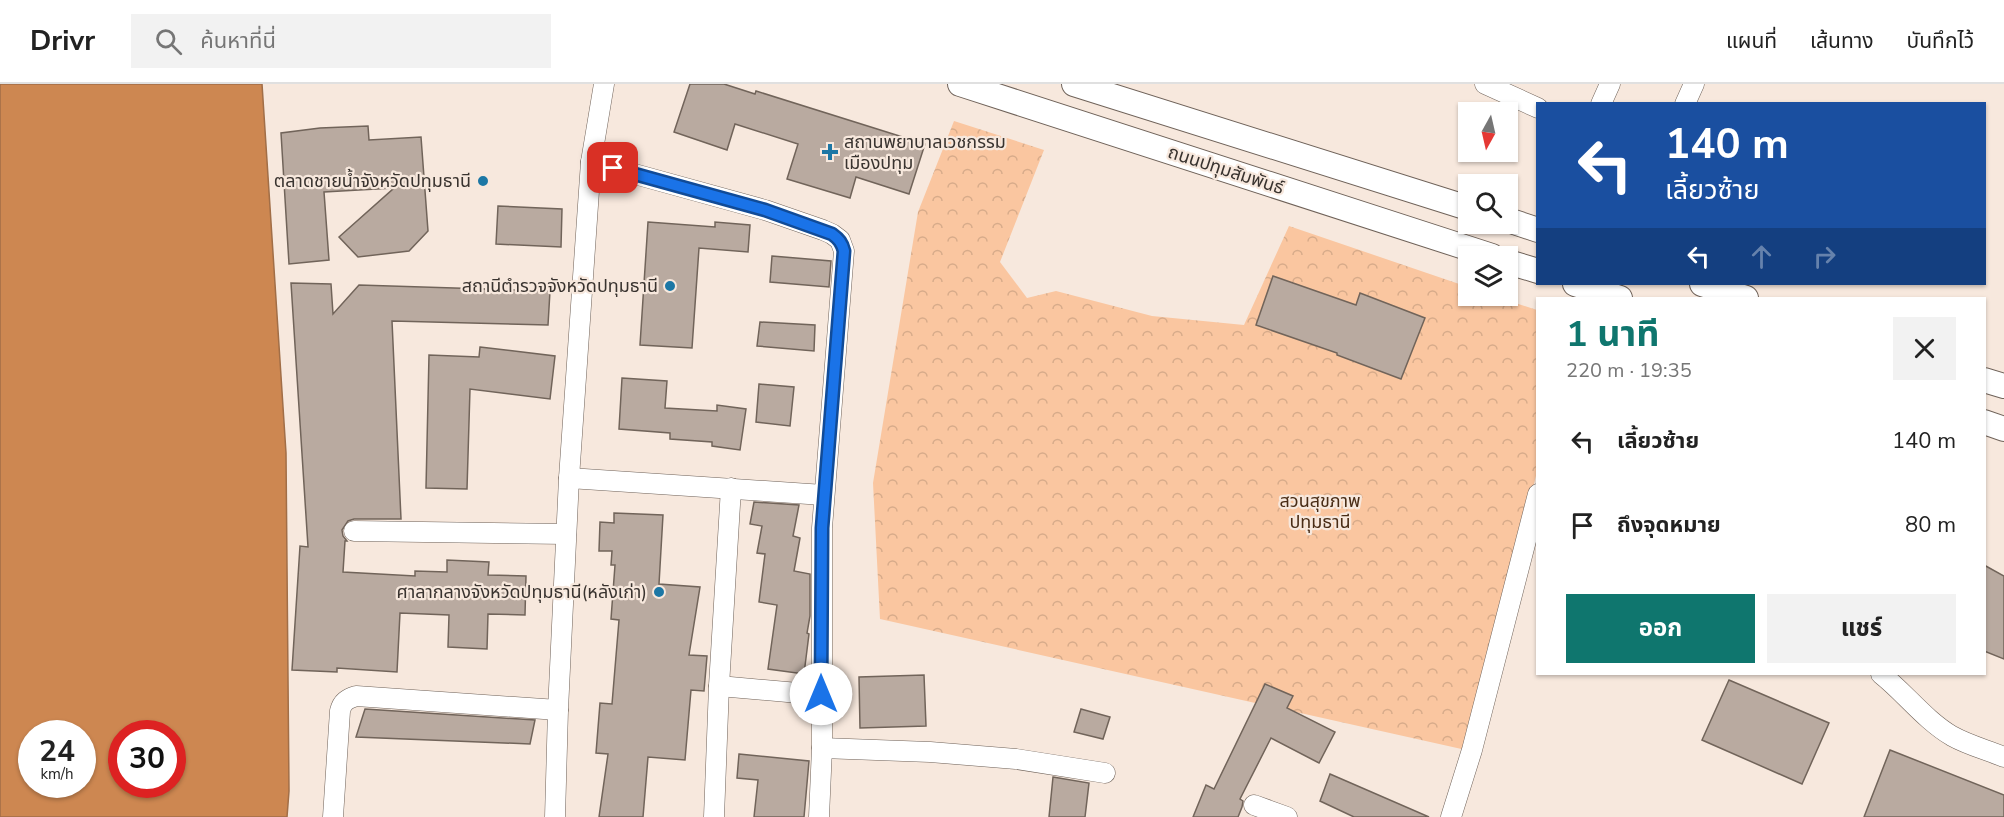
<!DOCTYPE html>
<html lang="th">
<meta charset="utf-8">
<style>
:root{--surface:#fff;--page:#f2f2f2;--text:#222;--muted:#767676;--line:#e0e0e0;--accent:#0f766e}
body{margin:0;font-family:"Nunito Sans","Noto Sans Thai",sans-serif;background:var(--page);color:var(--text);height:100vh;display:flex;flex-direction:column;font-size:22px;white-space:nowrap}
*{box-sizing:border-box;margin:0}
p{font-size:20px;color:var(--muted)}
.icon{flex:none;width:33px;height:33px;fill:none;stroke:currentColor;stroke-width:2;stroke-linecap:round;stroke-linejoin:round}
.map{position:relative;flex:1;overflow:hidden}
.drawer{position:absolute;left:1536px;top:213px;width:450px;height:378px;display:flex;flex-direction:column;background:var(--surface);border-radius:0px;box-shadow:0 2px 4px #0004}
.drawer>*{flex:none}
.hud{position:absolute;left:1536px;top:18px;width:450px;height:183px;border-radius:0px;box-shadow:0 2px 4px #0004;background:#1a4fa0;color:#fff;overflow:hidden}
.needle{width:39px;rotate:188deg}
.buttons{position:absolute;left:1458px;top:18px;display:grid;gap:12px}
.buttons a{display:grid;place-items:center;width:60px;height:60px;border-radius:0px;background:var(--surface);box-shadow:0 2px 4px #0004;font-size:30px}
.speed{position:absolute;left:18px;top:636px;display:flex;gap:12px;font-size:30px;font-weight:700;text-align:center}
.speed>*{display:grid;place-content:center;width:78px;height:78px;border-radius:50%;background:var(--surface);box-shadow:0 2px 4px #0004;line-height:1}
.speed small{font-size:15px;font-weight:400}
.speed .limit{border:9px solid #d22;background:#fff;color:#111}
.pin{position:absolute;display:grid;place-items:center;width:51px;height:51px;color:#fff;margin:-26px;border-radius:12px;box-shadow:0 3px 9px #0006}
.me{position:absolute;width:66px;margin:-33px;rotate:0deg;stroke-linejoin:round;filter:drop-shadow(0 0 4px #0008)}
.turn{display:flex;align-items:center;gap:21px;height:126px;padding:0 30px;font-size:27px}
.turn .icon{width:78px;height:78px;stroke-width:2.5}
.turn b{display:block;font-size:42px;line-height:51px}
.lanes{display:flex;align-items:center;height:57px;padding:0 30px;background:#0003;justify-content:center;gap:30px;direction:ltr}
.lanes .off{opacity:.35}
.round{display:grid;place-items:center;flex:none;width:63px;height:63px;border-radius:0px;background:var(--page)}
.headline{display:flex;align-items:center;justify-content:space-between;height:102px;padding:0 30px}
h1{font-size:36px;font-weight:700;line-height:45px;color:var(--accent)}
.primary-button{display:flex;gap:12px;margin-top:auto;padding:12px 30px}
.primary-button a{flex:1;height:69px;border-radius:0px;background:var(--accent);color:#fff;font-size:24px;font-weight:700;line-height:69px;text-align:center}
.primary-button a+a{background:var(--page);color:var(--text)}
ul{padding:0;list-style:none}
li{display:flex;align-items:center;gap:18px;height:84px;padding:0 30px}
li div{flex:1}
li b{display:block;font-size:22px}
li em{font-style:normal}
header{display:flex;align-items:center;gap:36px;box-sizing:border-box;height:84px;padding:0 30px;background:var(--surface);border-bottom:2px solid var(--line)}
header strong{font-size:28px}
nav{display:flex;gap:33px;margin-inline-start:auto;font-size:21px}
.search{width:420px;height:54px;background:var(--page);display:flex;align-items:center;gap:15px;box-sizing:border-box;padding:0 21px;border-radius:0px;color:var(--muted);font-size:22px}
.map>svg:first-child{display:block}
.park{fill:url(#park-crowns)}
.water{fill:#cd8751;stroke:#a16e47;stroke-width:1.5;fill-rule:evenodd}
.building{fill:#b9aaa0;stroke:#71645a;stroke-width:1.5}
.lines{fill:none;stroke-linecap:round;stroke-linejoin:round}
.minor-casing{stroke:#6f6259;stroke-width:21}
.tertiary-casing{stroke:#6f6259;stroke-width:26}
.minor{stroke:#fff;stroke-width:20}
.tertiary{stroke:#fff;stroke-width:24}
.route-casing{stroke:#114b97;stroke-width:15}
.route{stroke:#1a73e8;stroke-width:10}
.poi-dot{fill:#1c77a5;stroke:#f7e8dd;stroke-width:2}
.labels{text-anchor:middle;stroke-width:4.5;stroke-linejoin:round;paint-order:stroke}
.poi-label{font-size:18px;fill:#39332f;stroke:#f7e8dd;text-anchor:end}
.street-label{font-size:18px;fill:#39332f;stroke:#f7e8dd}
.park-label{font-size:18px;fill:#492c15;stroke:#f7e8dd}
</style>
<header>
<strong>Drivr</strong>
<div class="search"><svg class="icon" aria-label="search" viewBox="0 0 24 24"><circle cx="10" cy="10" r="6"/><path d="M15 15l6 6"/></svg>ค้นหาที่นี่</div>
<nav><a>แผนที่</a><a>เส้นทาง</a><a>บันทึกไว้</a></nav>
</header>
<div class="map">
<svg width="2004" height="733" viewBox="0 0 2004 733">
<defs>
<pattern id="park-crowns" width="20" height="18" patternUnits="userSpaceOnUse" patternTransform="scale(1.5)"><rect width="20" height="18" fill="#fac6a0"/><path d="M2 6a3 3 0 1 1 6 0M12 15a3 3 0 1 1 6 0" fill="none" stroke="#d7ab8a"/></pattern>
</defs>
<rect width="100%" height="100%" fill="#f7e8dd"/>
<path class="park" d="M954,37l90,29 -44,112 27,36 29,-7 96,25 92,9 45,-99 179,61v9h26l43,14v162l-71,278 -586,-131 -7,-136 45,-271z"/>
<path class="water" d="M0,0h262l24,369 3,338 -2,26h-287zM32,650h50v50h-50zM122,650h50v50h-50z"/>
<g class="building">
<path d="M690,0h34l31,10 1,-3 169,53 -16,50 -53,-17 -6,21 -63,-19 11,-35 -63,-20 -8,26 -53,-18z"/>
<path d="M368,42l1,14 52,-3 7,94 -19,20 -51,6 -19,-20 55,-49 -70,4 5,68 -40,4 -8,-131 39,-5z"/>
<path d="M498,122l64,3 -1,38 -65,-3z"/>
<path d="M648,138l67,5v-5l35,3 -2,27 -49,-4 -7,100 -52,-3z"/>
<path d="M772,172l59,5 -2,26 -59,-5z"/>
<path d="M1273,192l83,29 4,-12 65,25 -24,61 -64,-24v-2l-81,-28z"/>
<path d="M291,199l40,1 2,30 26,-29 191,6 -2,34 -156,-4 9,198h-47l-6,2 -6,9 1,6 4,5h-2l-2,31 72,4v-5l32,1v-12l42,2 -1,13 38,1 -1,39 -37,-1 -1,35 -39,-2 1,-32 -49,-2 -3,59 -60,-4v4l-45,-2 8,-124 8,1z"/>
<path d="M760,238l55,3 -1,26 -57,-5z"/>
<path d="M480,263l75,9 -5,43 -80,-10 -3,100 -41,-1 3,-133 50,2z"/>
<path d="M622,294l45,3 -2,27 52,3v-6l29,4 -6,41 -28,-4v-4l-42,-3v-6l-51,-4z"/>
<path d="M759,300l35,3 -4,39 -34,-4z"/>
<path d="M754,418l45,3 -6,31 7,2 -6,33 16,3v42l-3,17 2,1 -5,40 -36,-5 9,-64 -18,-3 6,-48 -8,-1 5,-27 -12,-2z"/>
<path d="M614,429l49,2 -4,69 41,3 -11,68 18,1 -3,35 -13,-1 -6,70 -37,-3 -5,60h-44l9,-63 -12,-1 4,-50 12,1 7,-84 -8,-1 4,-54h-4l1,-14h-13l1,-29 14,1z"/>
<path d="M1984,481l20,11v83l-20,-8z"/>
<path d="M924,591l2,51 -66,2 -1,-51z"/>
<path d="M1729,596l100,43 -27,61 -100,-44z"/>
<path d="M1265,600l28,12 -6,12 48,24 -16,31 -48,-25 -31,61 3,2 -1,6 -4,10h-45l13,-32 8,4z"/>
<path d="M365,625l170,11 -5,24 -174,-7z"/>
<path d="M1081,625l29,8 -7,22 -29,-7z"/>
<path d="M1890,666l114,45v22h-140z"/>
<path d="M739,670l70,7 -5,56h-50l4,-37 -21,-2z"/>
<path d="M1330,690l99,43h-75l-34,-16z"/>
<path d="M1053,693l36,6 -4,34h-36z"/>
</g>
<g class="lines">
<g class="minor-casing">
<g id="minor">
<path d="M1485,0l53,24"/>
<path d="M1601,20l9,-20"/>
<path d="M1685,20l9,-20"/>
<path d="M591,78l174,48 58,20 9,4 8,6 4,11 -22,277v220l-3,69"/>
<path d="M569,394l255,17"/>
<path d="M354,447l212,3"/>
<path d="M1881,590c24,19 44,46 71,62 16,9 35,14 52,21"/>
<path d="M719,602l102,9"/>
<path d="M822,664l108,4 86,7 89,14"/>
<path d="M1254,721l33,12"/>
<path d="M333,733l7,-106c2,-9 7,-12 16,-15l202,14"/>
<path d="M555,733l3,-107 11,-232 22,-316 13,-78"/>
<path d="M714,733l5,-131 12,-198"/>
<path d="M1451,733l21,-67 66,-256"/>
</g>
</g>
<g class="tertiary-casing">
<g id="tertiary">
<path d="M960,0l532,172"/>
<path d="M1074,0l394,124"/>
<path d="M1508,136l30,10"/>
<path d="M1508,178l30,9"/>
<path d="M1575,200l45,14"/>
<path d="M1702,200l44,14"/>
<path d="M1984,296l20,6"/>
<path d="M1984,338l20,7"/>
</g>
</g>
<use href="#minor" class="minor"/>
<use href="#tertiary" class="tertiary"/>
</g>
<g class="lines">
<g class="route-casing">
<path id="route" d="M613,84l152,42 67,24c7,5 10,9 12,17l-22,277 -1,166"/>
</g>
<use href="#route" class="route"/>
</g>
<g class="poi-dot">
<path d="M827 59h6v6h6v6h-6v6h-6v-6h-6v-6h6z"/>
<circle cx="483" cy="97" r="6"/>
<circle cx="670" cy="202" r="6"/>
<circle cx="659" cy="508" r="6"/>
</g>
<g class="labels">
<g class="poi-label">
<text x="844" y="64" text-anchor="start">สถานพยาบาลเวชกรรม<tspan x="844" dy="21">เมืองปทุม</tspan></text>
<text x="471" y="103">ตลาดชายน้ำจังหวัดปทุมธานี</text>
<text x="658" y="208">สถานีตำรวจจังหวัดปทุมธานี</text>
<text x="647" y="514">ศาลากลางจังหวัดปทุมธานี(หลังเก่า)</text>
</g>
<g class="street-label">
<text transform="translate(1226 86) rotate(18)" y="6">ถนนปทุมสัมพันธ์</text>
</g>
<g class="park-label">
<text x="1320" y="423">สวนสุขภาพ<tspan x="1320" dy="21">ปทุมธานี</tspan></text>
</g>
</g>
</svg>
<div class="buttons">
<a><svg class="needle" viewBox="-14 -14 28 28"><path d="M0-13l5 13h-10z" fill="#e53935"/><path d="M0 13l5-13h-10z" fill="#767676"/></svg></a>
<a><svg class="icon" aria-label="search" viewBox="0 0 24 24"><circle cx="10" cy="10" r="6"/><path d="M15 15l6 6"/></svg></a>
<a><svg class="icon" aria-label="layers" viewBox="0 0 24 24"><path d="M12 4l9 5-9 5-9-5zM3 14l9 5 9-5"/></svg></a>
</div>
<div class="speed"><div>24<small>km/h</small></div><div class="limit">30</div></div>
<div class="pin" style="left:613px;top:84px;background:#d93025"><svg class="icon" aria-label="arrive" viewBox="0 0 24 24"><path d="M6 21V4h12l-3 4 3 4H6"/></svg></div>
<svg class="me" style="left:821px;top:610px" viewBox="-20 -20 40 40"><circle r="19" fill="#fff"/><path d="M0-13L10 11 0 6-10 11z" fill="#1a73e8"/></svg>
<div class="hud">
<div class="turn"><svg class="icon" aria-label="left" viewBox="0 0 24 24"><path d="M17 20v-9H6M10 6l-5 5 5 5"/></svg><div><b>140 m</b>เลี้ยวซ้าย</div></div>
<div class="lanes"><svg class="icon" aria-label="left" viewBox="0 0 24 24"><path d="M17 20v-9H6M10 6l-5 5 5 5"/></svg><svg class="icon off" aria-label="ahead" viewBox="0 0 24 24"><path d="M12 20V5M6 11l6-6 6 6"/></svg><svg class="icon off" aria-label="right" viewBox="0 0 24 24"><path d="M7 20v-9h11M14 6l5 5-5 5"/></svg></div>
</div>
<section class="drawer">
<div class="headline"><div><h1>1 นาที</h1><p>220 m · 19:35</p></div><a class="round"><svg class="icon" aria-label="close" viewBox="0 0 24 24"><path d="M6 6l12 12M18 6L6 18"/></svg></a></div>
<ul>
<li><svg class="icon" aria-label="left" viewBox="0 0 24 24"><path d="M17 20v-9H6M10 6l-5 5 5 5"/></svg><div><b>เลี้ยวซ้าย</b></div><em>140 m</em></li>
<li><svg class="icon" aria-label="arrive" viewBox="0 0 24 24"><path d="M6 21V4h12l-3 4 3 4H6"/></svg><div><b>ถึงจุดหมาย</b></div><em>80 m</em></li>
</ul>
<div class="primary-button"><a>ออก</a><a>แชร์</a></div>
</section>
</div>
